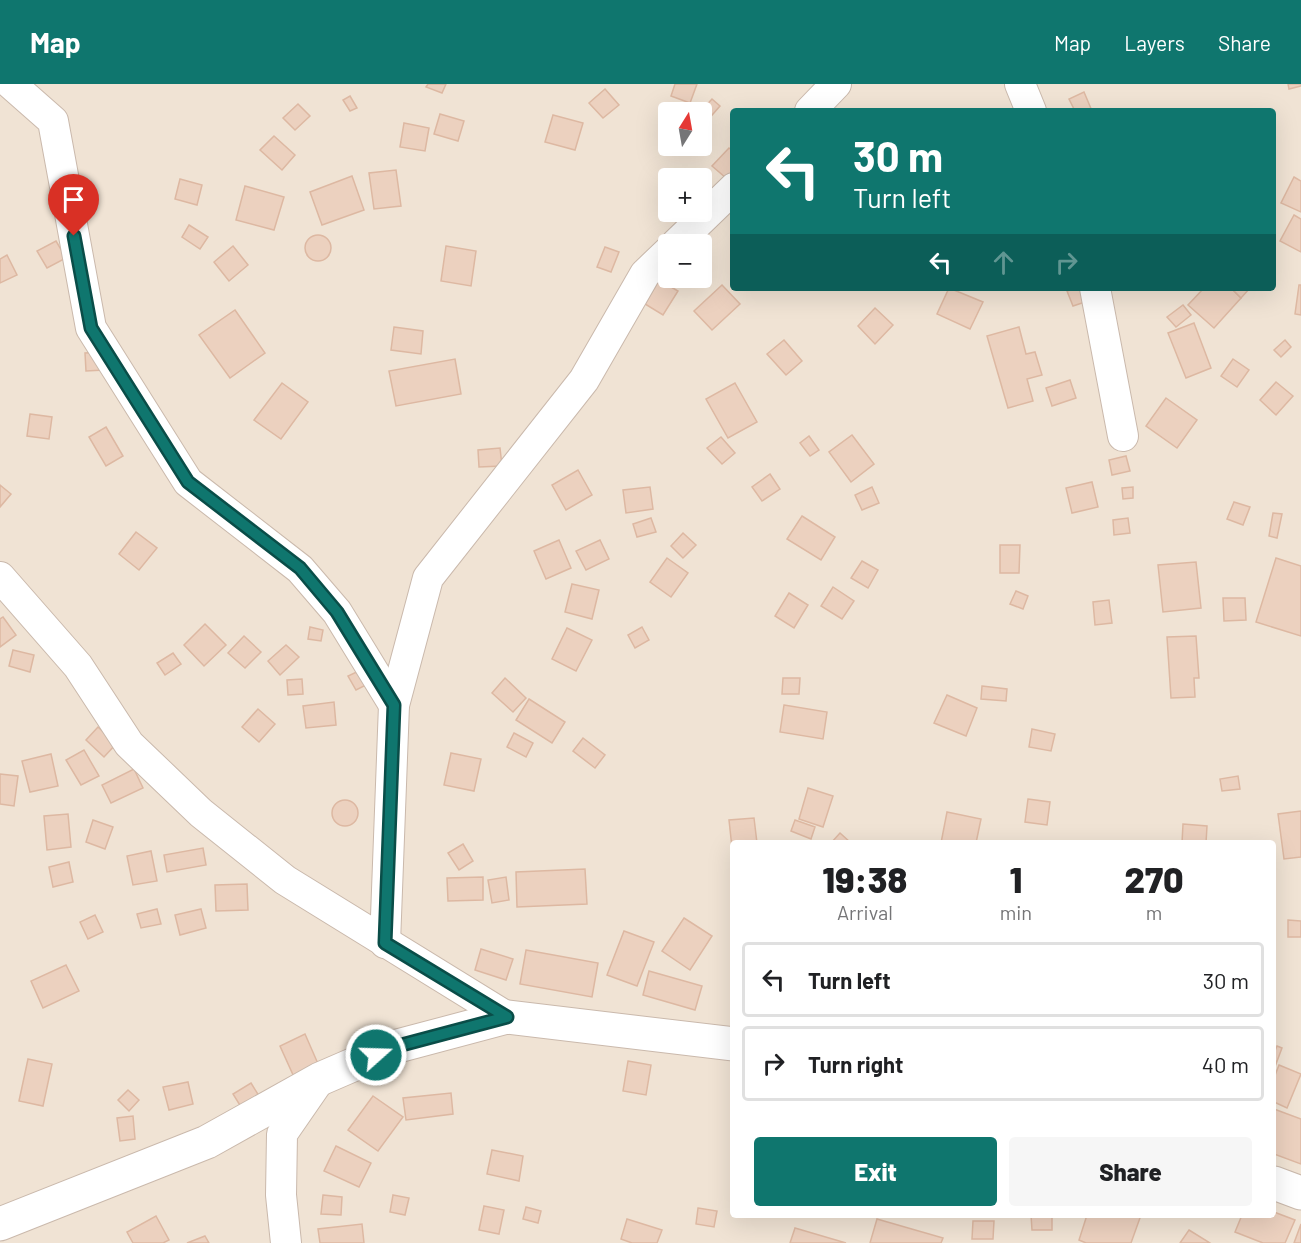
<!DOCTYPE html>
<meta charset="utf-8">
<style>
:root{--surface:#fff;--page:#f6f6f6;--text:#202124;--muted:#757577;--line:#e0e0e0;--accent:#0f766e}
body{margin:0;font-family:Barlow,sans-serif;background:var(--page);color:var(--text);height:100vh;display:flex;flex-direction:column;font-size:22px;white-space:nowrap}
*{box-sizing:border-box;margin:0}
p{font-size:20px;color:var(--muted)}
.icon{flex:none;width:33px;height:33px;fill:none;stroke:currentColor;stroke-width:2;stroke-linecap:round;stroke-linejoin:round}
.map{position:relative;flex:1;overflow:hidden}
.panel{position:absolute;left:730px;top:756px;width:546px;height:378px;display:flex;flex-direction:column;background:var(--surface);border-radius:6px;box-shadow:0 6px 24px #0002}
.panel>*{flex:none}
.top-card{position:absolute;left:730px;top:24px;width:546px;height:183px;border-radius:6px;box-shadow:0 6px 24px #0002;background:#0f766e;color:#fff;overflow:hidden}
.needle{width:39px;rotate:11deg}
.controls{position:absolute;left:658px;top:18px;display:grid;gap:12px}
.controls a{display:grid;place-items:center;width:54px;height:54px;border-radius:6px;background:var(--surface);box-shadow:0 6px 24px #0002;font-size:30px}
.pin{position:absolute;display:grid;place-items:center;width:51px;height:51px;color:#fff;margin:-62px -26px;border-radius:50% 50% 50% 0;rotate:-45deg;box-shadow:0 0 6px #0007}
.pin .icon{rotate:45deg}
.me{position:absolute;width:66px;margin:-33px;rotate:70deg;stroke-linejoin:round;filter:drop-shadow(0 0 4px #0008)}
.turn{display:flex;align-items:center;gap:21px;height:126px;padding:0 24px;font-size:27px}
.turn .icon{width:78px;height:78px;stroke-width:2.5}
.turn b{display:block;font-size:42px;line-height:51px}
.lanes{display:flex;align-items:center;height:57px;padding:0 24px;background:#0003;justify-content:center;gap:30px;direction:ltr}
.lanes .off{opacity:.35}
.eta{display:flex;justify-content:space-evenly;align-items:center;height:102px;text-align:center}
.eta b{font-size:36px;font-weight:800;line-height:42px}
.primary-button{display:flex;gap:12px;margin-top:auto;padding:12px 24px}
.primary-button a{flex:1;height:69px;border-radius:6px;background:var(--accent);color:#fff;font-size:24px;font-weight:800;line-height:69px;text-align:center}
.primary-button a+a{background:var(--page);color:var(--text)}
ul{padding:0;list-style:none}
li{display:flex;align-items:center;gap:18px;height:75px;margin:0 12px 9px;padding:0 12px;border:3px solid var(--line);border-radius:6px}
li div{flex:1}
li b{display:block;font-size:22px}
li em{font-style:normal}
header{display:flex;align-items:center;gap:36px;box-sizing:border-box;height:84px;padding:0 30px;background:var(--accent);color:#fff}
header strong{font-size:28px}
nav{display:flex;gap:33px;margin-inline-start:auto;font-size:21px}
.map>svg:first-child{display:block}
.residential{fill:#f0e3d4;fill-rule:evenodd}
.building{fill:#ecd1bf;stroke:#ddb8a2;stroke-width:1.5}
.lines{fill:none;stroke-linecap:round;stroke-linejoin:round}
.minor-casing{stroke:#cab9ac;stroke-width:32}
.tertiary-casing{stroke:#cab9ac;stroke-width:35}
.minor{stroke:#fff;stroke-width:30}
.tertiary{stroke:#fff;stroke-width:33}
.route-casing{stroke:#0a4d48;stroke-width:15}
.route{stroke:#0f766e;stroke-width:10}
</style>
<header>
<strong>Map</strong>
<nav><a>Map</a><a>Layers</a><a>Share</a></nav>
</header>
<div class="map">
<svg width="1301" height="1159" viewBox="0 0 1301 1159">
<rect width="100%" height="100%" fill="#faf2e5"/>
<path class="residential" d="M0,0h1301v1159h-1301zM734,27h540v177h-540zM669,28h33v34h-33zM669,94h33v34h-33zM669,160h33v34h-33zM734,759h540v372h-540z"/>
<g class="building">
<path d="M428,0h18l-4,9 -16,-6z"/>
<path d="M675,0h22l-7,19 -19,-7z"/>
<path d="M1288,0h13v2l-12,3z"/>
<path d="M605,5l14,16 -16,13 -14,-15z"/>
<path d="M1084,8l8,19h-17l-6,-12z"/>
<path d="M350,12l7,12 -7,3 -7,-11z"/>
<path d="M712,15l8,7 -14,16 -6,-10z"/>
<path d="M298,20l12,12 -15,14 -12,-12z"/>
<path d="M440,30l24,7 -6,20 -24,-7z"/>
<path d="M553,31l30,8 -8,27 -30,-8z"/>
<path d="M404,39l25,5 -4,23 -25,-4z"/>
<path d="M274,52l21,19 -13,15 -22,-20z"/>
<path d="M729,64l5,4v18l-8,8 -14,-12z"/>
<path d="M396,86l5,36 -27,3 -5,-36z"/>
<path d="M689,86l21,7 -8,27v-26h-16z"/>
<path d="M352,92l12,34 -42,15 -12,-33z"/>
<path d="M1294,93l7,4v31l-20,-9z"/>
<path d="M180,95l22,6 -5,20 -22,-6z"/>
<path d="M245,102l39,11 -10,33 -38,-10z"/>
<path d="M1294,131l7,4v33l-21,-11z"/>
<path d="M189,141l19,12 -8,12 -18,-12z"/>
<circle cx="318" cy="164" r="13"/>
<path d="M56,157l10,17 -19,10 -10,-17z"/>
<path d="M233,162l15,19 -19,16 -15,-19z"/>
<path d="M446,162l30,5 -5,35 -30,-5z"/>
<path d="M605,163l14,5 -8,20 -14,-5z"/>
<path d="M7,171l10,20 -17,8v-24z"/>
<path d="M702,176l6,8 -6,4z"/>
<path d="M659,196l19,11 -15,24 -18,-11z"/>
<path d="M722,201l18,19 -28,26 -18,-19z"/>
<path d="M1299,201h2v30l-6,-1z"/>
<path d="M949,204l34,14 -13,27 -33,-15z"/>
<path d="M1076,204h8l4,13 -15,5 -6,-15z"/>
<path d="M1204,204h27l10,10 -27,30 -26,-23z"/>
<path d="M1231,204h19l-9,10z"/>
<path d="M1183,221l8,10 -15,12 -9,-10z"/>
<path d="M875,224l18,17 -18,19 -17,-18z"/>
<path d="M235,226l30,43 -35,25 -31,-43z"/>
<path d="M1194,239l17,45 -25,10 -18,-45z"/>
<path d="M394,243l29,4 -2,23 -30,-4z"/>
<path d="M1019,243l7,27 9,-2 7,23 -15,4 6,22 -25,7 -21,-72z"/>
<path d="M784,256l18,21 -16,14 -19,-21z"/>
<path d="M1285,256l6,7 -10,10 -7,-7z"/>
<path d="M103,268l1,18 -18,1 -1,-18z"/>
<path d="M455,275l6,35 -65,12 -7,-35z"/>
<path d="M1233,275l16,11 -12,17 -16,-11z"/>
<path d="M1070,296l6,18 -24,8 -6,-18z"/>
<path d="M1276,298l17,14 -17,19 -16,-15z"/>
<path d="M282,299l26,19 -27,37 -27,-19z"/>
<path d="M735,299l22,39 -29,16 -22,-39z"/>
<path d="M1166,314l31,22 -20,28 -31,-22z"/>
<path d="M30,330l22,3 -3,22 -22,-3z"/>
<path d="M106,343l17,29 -17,10 -17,-29z"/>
<path d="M852,351l22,29 -23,18 -22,-30z"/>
<path d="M809,352l10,14 -9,6 -10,-13z"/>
<path d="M721,353l14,16 -13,11 -15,-16z"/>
<path d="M500,364l2,18 -23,1 -1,-17z"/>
<path d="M1126,372l4,15 -18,4 -3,-15z"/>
<path d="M578,386l14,25 -26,15 -14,-25z"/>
<path d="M770,390l10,15 -18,12 -10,-14z"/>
<path d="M1092,398l6,25 -26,6 -6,-25z"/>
<path d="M0,401l11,9 -11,13z"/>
<path d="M650,403l3,22 -27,4 -3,-23z"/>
<path d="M872,403l7,16 -17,7 -7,-15z"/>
<path d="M1133,403v11l-10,1 -1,-11z"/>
<path d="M1234,418l16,5 -7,18 -16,-6z"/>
<path d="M1273,429l9,1 -5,24 -8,-2z"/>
<path d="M802,432l33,21 -14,23 -34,-21z"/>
<path d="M651,434l5,14 -19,5 -4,-13z"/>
<path d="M1128,434l2,15 -16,2 -1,-15z"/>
<path d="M136,448l21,16 -18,22 -20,-16z"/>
<path d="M683,449l13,12 -13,13 -12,-12z"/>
<path d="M559,456l12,28 -25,11 -12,-28z"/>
<path d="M600,456l9,19 -23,11 -10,-19z"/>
<path d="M1000,461h20l-1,28h-19z"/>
<path d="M667,474l21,15 -17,24 -21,-15z"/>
<path d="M1276,474l25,8v70l-45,-14z"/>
<path d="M862,477l16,9 -10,18 -17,-10z"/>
<path d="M1196,478l5,46 -38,4 -5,-47z"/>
<path d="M572,500l27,6 -7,29 -27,-7z"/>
<path d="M833,503l21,14 -12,18 -21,-13z"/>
<path d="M1016,507l12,5 -5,13 -13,-5z"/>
<path d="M789,509l19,12 -14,23 -19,-12z"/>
<path d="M1223,514h22l1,22 -22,1z"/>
<path d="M1109,516l3,23 -17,2 -2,-23z"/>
<path d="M3,533l13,18 -16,12v-28z"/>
<path d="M205,540l21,21 -22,21 -20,-21z"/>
<path d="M310,543l13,3 -2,11 -13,-2z"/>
<path d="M642,543l7,13 -14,8 -7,-13z"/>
<path d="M567,544l25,12 -16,31 -24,-12z"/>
<path d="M244,552l17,16 -16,16 -17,-15z"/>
<path d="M1196,552l3,42h-5l1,19 -24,1 -4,-61z"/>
<path d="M286,561l13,12 -19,18 -12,-14z"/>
<path d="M13,566l21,5 -4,17 -21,-6z"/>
<path d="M173,569l8,11 -16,11 -8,-12z"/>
<path d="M363,585l7,14 -14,7 -8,-14z"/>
<path d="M505,594l21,20 -13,14 -21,-19z"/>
<path d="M783,594h17l-1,16h-17z"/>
<path d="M302,595l1,15 -15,1 -1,-15z"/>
<path d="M982,602l25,3 -1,12 -25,-2z"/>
<path d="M947,611l30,13 -11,28 -32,-13z"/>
<path d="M529,615l36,23 -13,21 -36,-23z"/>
<path d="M334,618l2,23 -30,3 -3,-22z"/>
<path d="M784,621l43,7 -4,27 -43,-7z"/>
<path d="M258,625l17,15 -16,18 -17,-15z"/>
<path d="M98,643l18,17 -12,13 -18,-17z"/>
<path d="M1032,645l23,5 -4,17 -22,-4z"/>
<path d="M514,649l19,10 -7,14 -19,-10z"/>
<path d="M583,654l22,17 -10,13 -22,-17z"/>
<path d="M84,666l15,26 -18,9 -15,-25z"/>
<path d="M451,669l30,6 -7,32 -30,-6z"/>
<path d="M51,670l7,32 -28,6 -8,-31z"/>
<path d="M134,685l9,19 -32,15 -9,-18z"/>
<path d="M0,690l18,2 -4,30 -14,-2z"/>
<path d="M1238,692l2,13 -18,2 -2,-12z"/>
<path d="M808,704l25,8 -10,31 -24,-8z"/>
<path d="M1028,715l22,3 -3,23 -22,-3z"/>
<circle cx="345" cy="729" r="13"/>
<path d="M1301,727v46l-17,2 -6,-45z"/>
<path d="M947,728l34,7 -5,24h-35z"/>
<path d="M68,730l3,33 -24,3 -3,-34z"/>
<path d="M754,734l3,25h-23l-1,14 -4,-37z"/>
<path d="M93,736l20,7 -8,22 -19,-7z"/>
<path d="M795,736l20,7 -4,12 -20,-8z"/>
<path d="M1183,740l24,2 -1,17h-24z"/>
<path d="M840,749l11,10h-20z"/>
<path d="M463,760l10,17 -14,9 -11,-17z"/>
<path d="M203,764l3,17 -39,7 -3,-17z"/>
<path d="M151,767l6,30 -24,4 -6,-29z"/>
<path d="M69,778l4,20 -20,5 -4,-20z"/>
<path d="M585,785l2,35 -70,3 -1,-35z"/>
<path d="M483,793v23l-35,1 -1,-23z"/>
<path d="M506,793l3,23 -17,3 -4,-23z"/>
<path d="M247,800l1,26 -32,1 -1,-26z"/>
<path d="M157,825l4,15 -20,4 -4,-14z"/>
<path d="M201,825l5,19 -26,7 -5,-20z"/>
<path d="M95,831l8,17 -15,7 -8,-17z"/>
<path d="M684,834l28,18 -22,34 -28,-19z"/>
<path d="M1288,836l13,1v16h-13z"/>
<path d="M624,847l30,11 -17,44 -30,-11z"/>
<path d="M481,865l32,10 -7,21 -31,-10z"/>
<path d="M526,866l72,13 -6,34 -72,-13z"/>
<path d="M66,881l13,26 -36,17 -12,-27z"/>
<path d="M649,887l53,15 -7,24 -52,-15z"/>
<path d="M305,950l14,32 -25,11 -14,-31z"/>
<path d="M1277,962l5,2 -6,16 -2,-11z"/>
<path d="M28,975l24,5 -9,42 -24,-5z"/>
<path d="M628,977l23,4 -5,30 -23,-4z"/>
<path d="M1279,981l22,9 -14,34 -13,-6v-24z"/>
<path d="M188,998l5,22 -24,6 -6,-23z"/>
<path d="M251,999l13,21 -18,11 -13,-21z"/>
<path d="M128,1006l11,10 -10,11 -11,-11z"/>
<path d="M451,1009l2,21 -47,6 -3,-22z"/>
<path d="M373,1012l30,21 -25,34 -30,-21z"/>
<path d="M1274,1025l27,10v45l-27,-10z"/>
<path d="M133,1032l2,23 -15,2 -3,-23z"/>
<path d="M336,1062l35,17 -12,24 -35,-16z"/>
<path d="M492,1066l31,6 -4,25 -32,-7z"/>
<path d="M323,1111l19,2 -1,18 -20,-1z"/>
<path d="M393,1111l16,3 -4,17 -15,-3z"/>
<path d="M484,1122l20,4 -5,24 -20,-4z"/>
<path d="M526,1123l15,4 -3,12 -15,-4z"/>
<path d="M698,1124l19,3 -3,16 -18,-3z"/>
<path d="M1274,1128l21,8 -10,23h-22l-28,-11 7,-17h32z"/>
<path d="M1031,1131h21v15h-20z"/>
<path d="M1087,1131h54l-10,28h-45l-7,-3z"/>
<path d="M156,1132l13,24 -6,3h-30l-6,-11z"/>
<path d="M627,1135l35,11 -5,13h-25l-11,-4z"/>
<path d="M877,1135l66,19 -2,5h-71z"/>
<path d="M973,1137h21l-1,18h-21z"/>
<path d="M362,1140l2,19h-44l-2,-14z"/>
<path d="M1301,1140v19h-7z"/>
<path d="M795,1144l51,15h-56z"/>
<path d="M1189,1146l21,13h-30z"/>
<path d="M205,1152l4,7h-22z"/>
</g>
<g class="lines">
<g class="minor-casing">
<g id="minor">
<path d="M11,0l42,37 38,207 97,154 112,87 37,43 57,93"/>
<path d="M1020,0l11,27"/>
<path d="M810,27l26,-27"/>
<path d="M676,160l58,-56"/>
<path d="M1095,204l28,148"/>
<path d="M0,493l78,89 51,78 72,69 84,67 222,137"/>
<path d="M385,859l9,-238 34,-127 156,-198 61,-106 24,-23"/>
<path d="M286,1159l-5,-48 1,-61 38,-55"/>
</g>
</g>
<g class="tertiary-casing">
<g id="tertiary">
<path d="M1274,1099l27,10"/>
<path d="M0,1140l207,-82 113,-63 74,-32 113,-30 227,27"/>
</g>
</g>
<use href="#minor" class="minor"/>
<use href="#tertiary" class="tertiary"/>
</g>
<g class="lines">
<g class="route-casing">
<path id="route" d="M74,152l17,92 97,154 112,86 37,44 57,93 -9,238 122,74 -113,30 -18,8"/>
</g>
<use href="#route" class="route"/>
</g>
</svg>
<div class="controls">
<a><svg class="needle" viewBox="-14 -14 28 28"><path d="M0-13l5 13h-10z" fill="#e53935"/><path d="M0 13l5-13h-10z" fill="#757577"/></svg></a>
<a>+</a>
<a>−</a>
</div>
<div class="pin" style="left:74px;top:152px;background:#d93025"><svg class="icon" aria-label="arrive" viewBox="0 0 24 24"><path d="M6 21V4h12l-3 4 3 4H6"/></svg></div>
<svg class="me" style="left:376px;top:971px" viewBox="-20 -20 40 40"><circle r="17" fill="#0f766e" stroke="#fff" stroke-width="3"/><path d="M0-11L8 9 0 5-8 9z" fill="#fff"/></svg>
<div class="top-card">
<div class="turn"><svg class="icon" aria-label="left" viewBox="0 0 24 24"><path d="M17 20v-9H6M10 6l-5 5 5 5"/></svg><div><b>30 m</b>Turn left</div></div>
<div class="lanes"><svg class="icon" aria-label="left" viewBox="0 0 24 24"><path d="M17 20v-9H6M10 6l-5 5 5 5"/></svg><svg class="icon off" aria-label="ahead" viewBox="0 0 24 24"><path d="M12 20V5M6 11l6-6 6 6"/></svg><svg class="icon off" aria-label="right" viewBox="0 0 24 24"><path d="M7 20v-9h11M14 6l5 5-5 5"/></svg></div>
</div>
<section class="panel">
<div class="eta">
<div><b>19:38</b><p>Arrival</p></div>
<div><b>1</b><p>min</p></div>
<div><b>270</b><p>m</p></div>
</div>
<ul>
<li><svg class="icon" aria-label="left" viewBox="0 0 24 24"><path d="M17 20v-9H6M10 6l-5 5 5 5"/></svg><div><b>Turn left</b></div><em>30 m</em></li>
<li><svg class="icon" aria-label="right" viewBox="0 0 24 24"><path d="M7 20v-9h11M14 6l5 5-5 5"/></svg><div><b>Turn right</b></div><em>40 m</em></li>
</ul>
<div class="primary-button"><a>Exit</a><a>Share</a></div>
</section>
</div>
